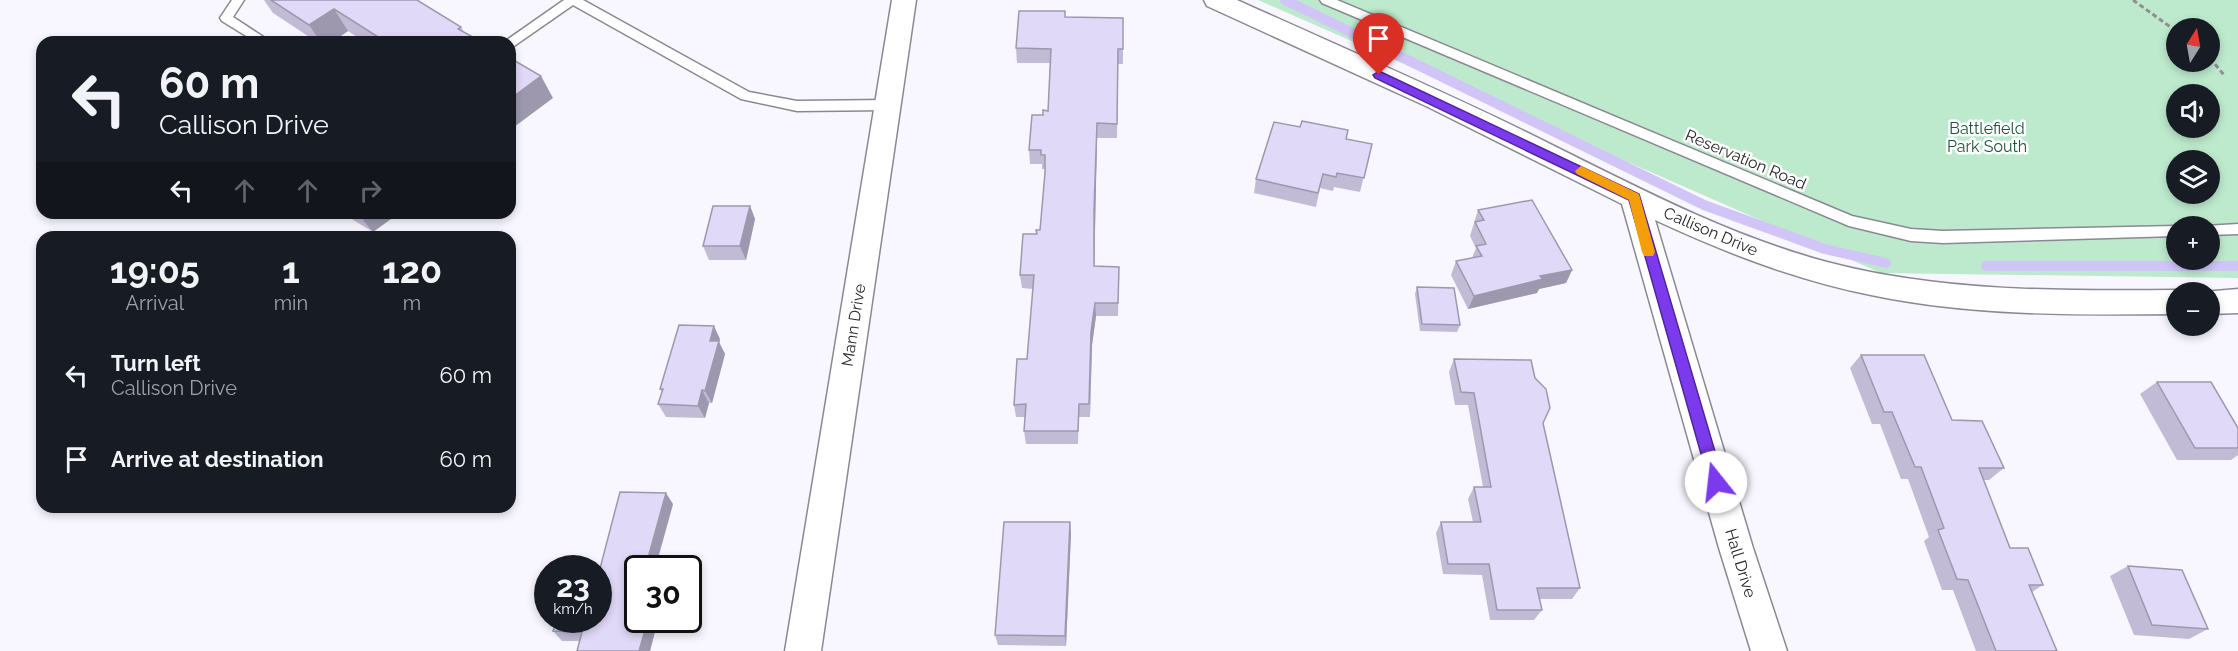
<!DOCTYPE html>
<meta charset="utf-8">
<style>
:root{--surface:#171b24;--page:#20242c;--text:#f1f3f6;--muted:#9ea1a6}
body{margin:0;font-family:Raleway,sans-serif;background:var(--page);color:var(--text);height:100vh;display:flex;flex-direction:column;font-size:22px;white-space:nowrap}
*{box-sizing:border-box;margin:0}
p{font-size:20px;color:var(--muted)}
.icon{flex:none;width:33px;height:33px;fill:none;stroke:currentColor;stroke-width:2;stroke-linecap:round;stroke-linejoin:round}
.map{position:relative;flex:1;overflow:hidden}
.side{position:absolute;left:36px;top:231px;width:480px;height:282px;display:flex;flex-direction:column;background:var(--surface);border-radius:18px;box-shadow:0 3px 9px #0003}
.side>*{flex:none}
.top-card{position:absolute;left:36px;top:36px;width:480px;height:183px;border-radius:18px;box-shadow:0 3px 9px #0003;background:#171b24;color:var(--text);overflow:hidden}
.needle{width:39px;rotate:11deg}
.controls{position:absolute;left:2166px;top:18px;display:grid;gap:12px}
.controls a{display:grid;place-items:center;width:54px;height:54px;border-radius:50%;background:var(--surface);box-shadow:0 3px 9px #0003;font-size:30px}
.speed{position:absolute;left:534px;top:555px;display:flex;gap:12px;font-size:30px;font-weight:700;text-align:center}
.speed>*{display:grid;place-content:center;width:78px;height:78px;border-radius:50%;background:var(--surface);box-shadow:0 3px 9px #0003;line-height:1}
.speed small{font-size:15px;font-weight:400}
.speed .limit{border:3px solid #111;border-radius:9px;background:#fff;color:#111}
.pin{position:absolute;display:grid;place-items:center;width:51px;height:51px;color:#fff;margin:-62px -26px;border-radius:50% 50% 50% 0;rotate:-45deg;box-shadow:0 0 6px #0007}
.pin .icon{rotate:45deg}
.me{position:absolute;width:66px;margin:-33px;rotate:344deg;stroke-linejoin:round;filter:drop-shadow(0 0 4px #0008)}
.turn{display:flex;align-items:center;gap:21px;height:126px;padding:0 24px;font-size:27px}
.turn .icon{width:78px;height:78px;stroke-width:2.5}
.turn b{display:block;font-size:42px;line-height:51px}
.lanes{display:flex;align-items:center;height:57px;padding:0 24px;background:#0003;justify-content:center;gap:30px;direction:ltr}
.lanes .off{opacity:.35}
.eta{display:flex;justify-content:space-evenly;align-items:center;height:102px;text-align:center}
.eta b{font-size:36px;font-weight:700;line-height:42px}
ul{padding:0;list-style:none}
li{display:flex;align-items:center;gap:18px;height:84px;padding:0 24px}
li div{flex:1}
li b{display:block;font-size:22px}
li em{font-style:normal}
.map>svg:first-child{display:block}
.green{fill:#bdeacd;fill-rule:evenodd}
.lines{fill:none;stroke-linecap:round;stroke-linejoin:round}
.stream{stroke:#d1c5f8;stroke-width:10}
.lane-casing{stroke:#8b8894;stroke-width:3}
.street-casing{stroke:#8b8894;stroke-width:3}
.path{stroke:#908f95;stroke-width:3;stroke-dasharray:5 3;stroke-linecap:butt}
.lane{fill:#fff;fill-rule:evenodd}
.street{fill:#fff;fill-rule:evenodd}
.wall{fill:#c1bbd5}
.shaded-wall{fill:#9d98ae}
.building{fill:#e0d9f8;stroke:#9d98ae;stroke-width:1.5}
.route{fill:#7c3aed;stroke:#51269a;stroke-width:1.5}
.slow{fill:#f59e0b}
.labels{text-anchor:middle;stroke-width:5;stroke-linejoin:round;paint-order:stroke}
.park-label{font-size:16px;fill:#1a5637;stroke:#fff}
.street-label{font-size:16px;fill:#29282d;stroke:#fff}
</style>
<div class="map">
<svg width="2238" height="651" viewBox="0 0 2238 651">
<rect width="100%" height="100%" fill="#f8f6fe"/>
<path class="green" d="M1258,0h980v278l-357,-5zM2176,28h34v34h-34zM2176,94h34v34h-34zM2176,160h34v34h-34zM2176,226h34v34h-34z"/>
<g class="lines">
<g class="stream">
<path d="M1285,0l419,205 121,44 61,14"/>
<path d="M1986,266h252"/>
</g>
<g class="lane-casing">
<g id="lane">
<path d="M232,0h12l-11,17 38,25h-15l-34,-21 -2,-3z"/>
<path d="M564,0h19l166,92 48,9 91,-1 7,5 -7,5 -91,1 -56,-12 -168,-94 -59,41 -4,1v-5h-6z"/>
<path d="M1320,0h17l515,216 59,13 32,2 233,-5h3h-3v10l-233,7 -32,-2 -62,-15 -527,-223z"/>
<path d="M2238,224v10l-28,1v-9h-5z"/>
</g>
</g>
<g class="street-casing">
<g id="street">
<path d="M892,0h24l-95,651h-36z"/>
<path d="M1204,0h33c95,43 190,84 283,129 100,49 199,104 307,133 113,30 233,29 349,28l7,2h-7v22c-102,1 -205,2 -305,-19 -76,-15 -147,-43 -216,-75l98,328 34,103h-36l-32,-103 -97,-344 -194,-97 -221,-101z"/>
<path d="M2238,289v24l-28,1v-22h-7z"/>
</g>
</g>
<g class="path">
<path d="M2133,0l43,31"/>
<path d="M2210,58l14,17"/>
</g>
<use href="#lane" class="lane"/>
<use href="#street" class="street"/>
</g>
<g class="wall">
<path d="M264,0h153l44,27 3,5 18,10h-117l-17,-11 -16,11h-15l-44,-29z"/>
<path d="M1065,17l58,1v46h-5l-1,74h-20l-2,86 -1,42 25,1 -1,49h-22l-4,29 -2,72h-11l-1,27h-52l-2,-13 1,-14h-9l-2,-12 13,-46 6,-70 -11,-1 -2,-13 17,-41 3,-4 5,-61h-3v-5h-12l-1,-14 14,-35 5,-4 2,-48h-33l-1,-15z"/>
<path d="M1346,139l26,5 -12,48 -26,-5 -1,4 -13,-3 -4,19 -62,-14 2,-14z"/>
<path d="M750,206l5,13 -9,41h-37l-6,-14z"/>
<path d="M1478,210l94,60 -6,13 -27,6 -2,4 -69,16 -17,-34 5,-14 16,-3 4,-10 -6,-12z"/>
<path d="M342,213h57l-26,19z"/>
<path d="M1417,287l43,38 -3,7 -37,-1 -5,-37z"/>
<path d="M720,339l-1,3 6,12 -13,49h-3l-4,15 -39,-1 -8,-13 4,-11 -2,-4z"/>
<path d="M1861,355l91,65 52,48 -15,12h-6l27,68 33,37 -11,7 25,59h-81l-23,-61h-11l-18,-49 5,-4 -21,-58h-7l-21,-55h-8l-22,-56z"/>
<path d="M1454,359l89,64 37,165 -8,11h-33l3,11 -8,10h-44l-8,-45 -39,-1 -7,-41 5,-11h32l-5,-23 6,-12h9l-15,-82h-13l-6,-33z"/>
<path d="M2157,382l81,46v27l-7,5h-54l-37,-66z"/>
<path d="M673,504l-15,55 -20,61h20l-8,31h-73l3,-10h-18l-9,-10 45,-11z"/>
<path d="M1071,533l-5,113 -68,-1 -3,-10z"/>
<path d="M2128,566l80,63 -19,10 -55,-4 -24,-59z"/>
</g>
<g class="shaded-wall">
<path d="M334,9l14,22 -16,11h-11l-12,-17z"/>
<path d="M541,76l12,22 -43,32v-31z"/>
<path d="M1097,123v15l-3,142v-70z"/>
<path d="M750,206l5,13 -9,41 -6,-14z"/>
<path d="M357,213h42l-26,19z"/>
<path d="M1572,270l-6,13 -27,6 -2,4 -69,16 6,-13 66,-20z"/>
<path d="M1095,303l1,13 -4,29 -2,72 1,-85z"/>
<path d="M714,326l6,13 -1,3 6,12 -13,49 -7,-12 5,-50z"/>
<path d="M702,390l7,13 -4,15 -7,-12z"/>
<path d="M666,493l7,11 -18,64 -7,-10z"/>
<path d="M1070,522l1,11 -5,113 -1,-10z"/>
<path d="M663,559l7,9h-9z"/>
<path d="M648,620h10l-8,31h-11z"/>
</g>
<g class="building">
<path d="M271,0h146l44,27 -3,2 24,13h-96l-52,-33 -25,16z"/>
<path d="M1019,11h46v6l58,1v31h-5l-1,75 -20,-1 -3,87v56l25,1 -1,36h-23l-4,29 -2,72h-10l-1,27h-54l2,-27 -12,1 3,-46h10l7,-84h-14l3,-41h14l-1,-4h4l5,-57v-18h-4v-5h-12l3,-35h11v-5l5,1 3,-62 -35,-1z"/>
<path d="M510,58l31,18 -31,23z"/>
<path d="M1302,121l46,9 -2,9 26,5 -8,34 -27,-5 -1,4 -13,-3 -5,19 -62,-14 18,-57 26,5z"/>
<path d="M1532,200l40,70 -32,6 3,3 -69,17 -18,-35 26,-5 -6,-10 10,-2 -11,-22 9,-2 -6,-10z"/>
<path d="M713,206h37l-10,40h-37z"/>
<path d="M1417,287l37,1 6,37 -38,-1z"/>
<path d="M679,325l35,1 -4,15h9l-14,50 -3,-1 -4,16 -40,-2 5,-15h-3z"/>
<path d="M1861,355h63l28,65 30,1 22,47h-25l31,80h18l15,37h-14l28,66h-61l-28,-71 -11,-1 -19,-49 6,-2 -23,-61h-6l-23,-55h-8z"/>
<path d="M1454,359l77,1 4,18 11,11 4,19 -7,15 37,165h-43l5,22h-45l-8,-46h-41l-7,-42h40l-7,-35h17l-17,-94 -13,-1z"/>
<path d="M2157,382h54l27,46v20h-43z"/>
<path d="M620,492l46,1 -18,65 15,1 -2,9h-23v52h10l-9,31h-62l5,-19 -29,-1 4,-11h41v-44z"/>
<path d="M1004,522h66l-5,114 -70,-1z"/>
<path d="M2128,566l54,4 26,59 -56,-4z"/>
</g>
<path class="route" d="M1379,71l260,123 85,288 -2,5 -6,2 -7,-7 -80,-282 -254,-122 -2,-3z"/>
<path class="slow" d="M1581,166l58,28 16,58 -2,4h-9l-2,-4 -13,-52 -52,-26 -2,-3z"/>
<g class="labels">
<g class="park-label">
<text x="1987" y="134">Battlefield<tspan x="1987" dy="18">Park South</tspan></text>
</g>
<g class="street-label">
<text transform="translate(1746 159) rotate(23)" y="6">Reservation Road</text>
<text transform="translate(1711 231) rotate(23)" y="6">Callison Drive</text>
<text transform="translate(853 325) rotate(-81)" y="6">Mann Drive</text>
<text transform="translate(1741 563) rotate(73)" y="6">Hall Drive</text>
</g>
</g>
</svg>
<div class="controls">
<a><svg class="needle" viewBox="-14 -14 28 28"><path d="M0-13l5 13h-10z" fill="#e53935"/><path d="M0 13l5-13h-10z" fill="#9ea1a6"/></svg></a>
<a><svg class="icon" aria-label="sound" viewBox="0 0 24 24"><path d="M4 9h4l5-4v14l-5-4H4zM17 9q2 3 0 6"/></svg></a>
<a><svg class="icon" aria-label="layers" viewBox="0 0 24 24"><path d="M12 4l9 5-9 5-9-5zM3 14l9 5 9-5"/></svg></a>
<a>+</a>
<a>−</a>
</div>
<div class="speed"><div>23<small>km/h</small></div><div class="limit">30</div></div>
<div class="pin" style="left:1379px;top:75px;background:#d93025"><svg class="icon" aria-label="arrive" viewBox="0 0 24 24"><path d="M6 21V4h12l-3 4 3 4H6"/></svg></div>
<svg class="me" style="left:1716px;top:482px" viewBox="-20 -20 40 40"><circle r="19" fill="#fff"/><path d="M0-13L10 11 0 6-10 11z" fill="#7c3aed"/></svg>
<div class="top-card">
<div class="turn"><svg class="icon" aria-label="left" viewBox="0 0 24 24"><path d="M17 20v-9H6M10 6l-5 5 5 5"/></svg><div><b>60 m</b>Callison Drive</div></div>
<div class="lanes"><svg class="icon" aria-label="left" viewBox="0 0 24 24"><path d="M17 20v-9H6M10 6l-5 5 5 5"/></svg><svg class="icon off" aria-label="ahead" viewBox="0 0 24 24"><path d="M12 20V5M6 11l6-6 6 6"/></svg><svg class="icon off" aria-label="ahead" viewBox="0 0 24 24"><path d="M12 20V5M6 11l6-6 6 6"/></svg><svg class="icon off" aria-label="right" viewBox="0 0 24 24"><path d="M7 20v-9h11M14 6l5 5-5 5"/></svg></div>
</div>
<section class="side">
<div class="eta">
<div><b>19:05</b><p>Arrival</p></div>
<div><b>1</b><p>min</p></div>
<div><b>120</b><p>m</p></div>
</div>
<ul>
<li><svg class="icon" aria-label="left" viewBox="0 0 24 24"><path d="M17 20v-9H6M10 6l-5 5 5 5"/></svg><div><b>Turn left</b><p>Callison Drive</p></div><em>60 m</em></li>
<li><svg class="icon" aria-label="arrive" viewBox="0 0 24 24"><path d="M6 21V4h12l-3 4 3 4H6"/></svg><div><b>Arrive at destination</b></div><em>60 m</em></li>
</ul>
</section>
</div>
